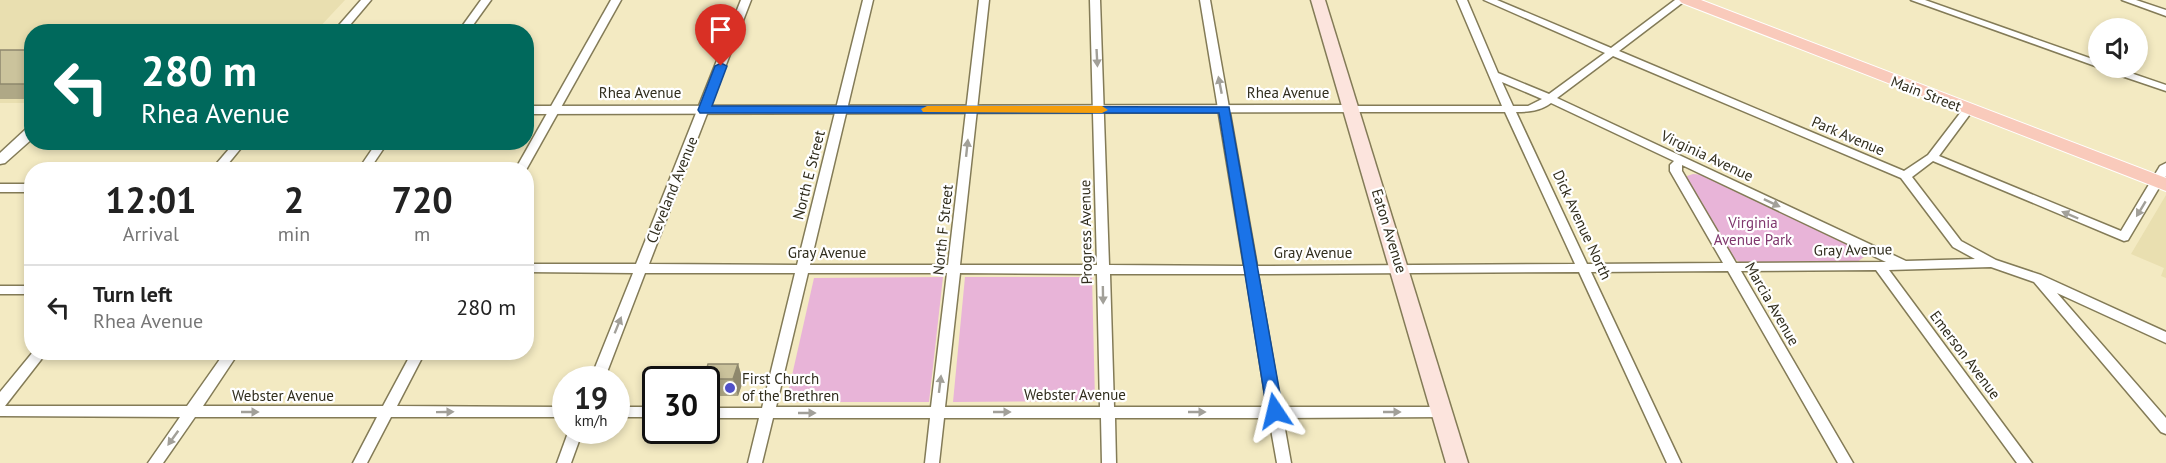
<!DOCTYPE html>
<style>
:root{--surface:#fff;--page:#f2f2f2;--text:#222;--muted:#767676;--line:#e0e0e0}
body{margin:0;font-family:"PT Sans",sans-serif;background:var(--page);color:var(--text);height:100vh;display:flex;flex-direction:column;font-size:22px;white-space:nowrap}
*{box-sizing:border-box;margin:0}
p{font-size:20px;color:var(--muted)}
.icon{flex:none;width:33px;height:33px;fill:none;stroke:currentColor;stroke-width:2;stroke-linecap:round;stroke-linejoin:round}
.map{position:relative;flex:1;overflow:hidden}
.panel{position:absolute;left:24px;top:162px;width:510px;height:198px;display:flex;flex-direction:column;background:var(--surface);border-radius:24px;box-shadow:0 3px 9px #0003}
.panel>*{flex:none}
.hud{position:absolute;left:24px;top:24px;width:510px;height:126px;border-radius:24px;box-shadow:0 3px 9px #0003;background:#00695c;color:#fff;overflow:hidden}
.buttons{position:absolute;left:2088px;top:18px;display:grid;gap:12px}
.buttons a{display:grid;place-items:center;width:60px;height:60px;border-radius:50%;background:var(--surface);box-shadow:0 3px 9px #0003;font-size:30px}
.speed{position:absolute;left:552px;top:366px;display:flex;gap:12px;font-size:30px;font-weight:700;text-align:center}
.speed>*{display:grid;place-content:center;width:78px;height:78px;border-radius:50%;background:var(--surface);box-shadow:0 3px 9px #0003;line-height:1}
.speed small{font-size:15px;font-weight:400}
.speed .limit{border:3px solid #111;border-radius:9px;background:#fff;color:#111}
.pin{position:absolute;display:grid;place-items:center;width:51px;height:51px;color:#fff;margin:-62px -26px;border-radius:50% 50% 50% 0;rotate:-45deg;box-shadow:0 0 6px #0007}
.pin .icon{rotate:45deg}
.me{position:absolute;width:66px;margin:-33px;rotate:350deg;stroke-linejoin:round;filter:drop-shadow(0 0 4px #0008)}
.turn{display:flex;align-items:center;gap:21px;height:126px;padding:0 18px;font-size:27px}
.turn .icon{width:78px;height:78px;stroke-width:2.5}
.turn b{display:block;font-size:42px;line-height:51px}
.eta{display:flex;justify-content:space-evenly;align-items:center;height:102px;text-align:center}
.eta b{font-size:36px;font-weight:700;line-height:42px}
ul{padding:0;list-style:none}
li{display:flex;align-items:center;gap:18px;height:84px;padding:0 18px;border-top:2px solid var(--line)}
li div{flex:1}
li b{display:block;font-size:22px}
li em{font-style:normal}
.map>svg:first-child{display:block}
.built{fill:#e9dfb0}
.green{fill:#e8b4d8}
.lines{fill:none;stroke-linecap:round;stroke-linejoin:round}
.minor-casing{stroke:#837b57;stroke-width:3}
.tertiary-casing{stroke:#837b57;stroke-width:3}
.secondary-casing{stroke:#837b57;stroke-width:3}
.primary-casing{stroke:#fff;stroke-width:2}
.minor{fill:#fff;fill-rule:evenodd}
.tertiary{fill:#fff;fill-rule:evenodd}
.secondary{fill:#fce4dd;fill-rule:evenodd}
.primary{fill:#f9cabb;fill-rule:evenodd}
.wall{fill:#afa886}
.shaded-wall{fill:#8e886d}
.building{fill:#cbc39c;stroke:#8e886d;stroke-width:1.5}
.oneway{fill:#a2a099}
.route{fill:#1a73e8;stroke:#114b97;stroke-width:1.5}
.slow{fill:#f59e0b}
.poi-dot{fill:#5151c8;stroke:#fff;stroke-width:2}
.labels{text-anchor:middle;stroke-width:4.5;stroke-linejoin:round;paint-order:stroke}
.street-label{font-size:15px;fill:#302d1d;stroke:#fff}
.park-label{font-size:15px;fill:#7f366d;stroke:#fff}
.poi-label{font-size:15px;fill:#302d1d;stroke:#fff;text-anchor:start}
</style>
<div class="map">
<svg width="2166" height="463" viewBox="0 0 2166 463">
<rect width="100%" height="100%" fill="#f3eac2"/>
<g class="built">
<path d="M0,0h345l-29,31 -284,1 -1,71h-31z"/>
<path d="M2166,195v83l-5,-2 3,-8 -33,-14z"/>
</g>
<g class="green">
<path d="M1693,174l13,1 151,71 7,11 -8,6h-115l-9,-6 -47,-75 2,-6z"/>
<path d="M943,277l-14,125h-143l28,-124z"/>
<path d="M965,277h127l3,124 -142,1z"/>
</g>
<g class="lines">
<g class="minor-casing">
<g id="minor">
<path d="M361,0h10l-27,32h-11z"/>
<path d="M481,0h10l-23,32h-10z"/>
<path d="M611,0h10l-95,170h-11z"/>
<path d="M741,0h10l-102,264 148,1 66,-265h10l-63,265h138l31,-265h10l-29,265h137l-7,-265h10l9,265 135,1 -44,-266h10l47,266 318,-2 -70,-152h-153l-5,-3 5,-3h150l-45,-106h10l31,73 51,21 56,-41 -121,-53h13l114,48 64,-48h11l-67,51 285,120 24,-16 36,-47h8l1,2 -34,46 182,75 39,-65 6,-3v13l-38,64 -4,1 -191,-80 -21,16 49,64 35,19 45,15 125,57v11l-109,-50 109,125v16l-5,-2 -127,-150 -43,-15 -102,3 143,193h-15l-141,-193 -135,1 112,192h-15l-110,-192 -137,1 90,191h-14l-88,-191 -321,2 23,133h162l5,1 2,4 -2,4 -5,1 -160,1 8,45h-14l-8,-45h-154l1,45h-14l-1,-45h-157l-5,45h-14l5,-45h-157l-11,45h-14l11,-45h-53v-10h56l33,-135h-150l-41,107h-14l43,-107 -107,-1v-8h110zM1613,56l288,122 52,69 22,12 -69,2 -349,-163zM1502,82l40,17 -14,7h-15zM1551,103l123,58 -4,4v6l53,92 -136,1 -71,-152c13,0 24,-1 35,-9zM1682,165l204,97 -150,1 -54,-92zM808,273h139l-16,134h-155zM960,273l137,1 3,133h-155zM1110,274h136l21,133h-153z"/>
<path d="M1911,0h14l173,61v6z"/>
<path d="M2122,0h14l30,10v6z"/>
<path d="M2103,68h13l50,17v6l-62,-21z"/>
<path d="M235,142h11l-23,28h-12z"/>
<path d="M377,142h11l-19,28h-11z"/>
<rect x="0" y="184" width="32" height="8"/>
<rect x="0" y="286" width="32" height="8"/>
<path d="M33,352h14l-42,54h182l38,-54h14l-36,54h180l29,-54h13l-28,54 169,1v10h-175l-24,46h-14l24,-46h-182l-32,46h-15l32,-46 -180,-1v-24z"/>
<rect x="616" y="407" width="40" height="10"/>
<path d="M569,430h14l-12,33h-14z"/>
</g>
</g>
<g class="tertiary-casing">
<g id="tertiary">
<path d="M1352,105l7,4 -2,3 -831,2v-8z"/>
<path d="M32,127v12l-27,24 -5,1v-11l27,-25z"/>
</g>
</g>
<g class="secondary-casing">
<path id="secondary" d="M1311,0h14l143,463h-22z"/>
</g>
<g class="primary-casing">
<path id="primary" d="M1679,0h22l465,178v13l-484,-188z"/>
</g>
<use href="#minor" class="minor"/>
<use href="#tertiary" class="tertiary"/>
<use href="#secondary" class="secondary"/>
<use href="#primary" class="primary"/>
</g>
<g class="wall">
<rect x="0" y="50" width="32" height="49"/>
<path d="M738,364l5,17 -5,15h-29l-3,-8v-8z"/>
</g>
<path class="shaded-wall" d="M738,364l5,17 -5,15 -5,-17z"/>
<g class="building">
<rect x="0" y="50" width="32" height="34"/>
<path d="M708,364h30l-5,15h-29z"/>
</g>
<defs><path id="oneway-solid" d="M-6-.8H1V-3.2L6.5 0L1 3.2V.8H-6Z" transform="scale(1.5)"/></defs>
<g class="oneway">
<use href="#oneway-solid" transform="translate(1097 58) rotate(87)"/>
<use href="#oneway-solid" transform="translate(1220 85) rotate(-101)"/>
<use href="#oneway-solid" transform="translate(967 148) rotate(-84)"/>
<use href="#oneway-solid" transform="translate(1772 203) rotate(25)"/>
<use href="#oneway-solid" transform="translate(2141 209) rotate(121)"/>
<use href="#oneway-solid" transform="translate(2070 215) rotate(-157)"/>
<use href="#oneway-solid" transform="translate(1103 295) rotate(89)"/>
<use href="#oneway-solid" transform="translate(618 325) rotate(-68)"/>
<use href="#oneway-solid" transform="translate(940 384) rotate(-83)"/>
<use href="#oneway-solid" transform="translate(250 412)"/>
<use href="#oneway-solid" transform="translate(445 412) rotate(-1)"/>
<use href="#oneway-solid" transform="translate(1002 412)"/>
<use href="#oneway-solid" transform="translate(1197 412)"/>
<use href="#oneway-solid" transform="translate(1392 412)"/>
<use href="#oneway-solid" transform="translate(807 413)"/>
<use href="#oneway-solid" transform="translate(173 438) rotate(126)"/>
</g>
<path class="route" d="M721,63l6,3 -15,40 517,1 54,304 -2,5 -6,2 -6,-2 -2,-5 -48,-298h-519l-2,-3 17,-44z"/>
<path class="slow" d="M927,106h175l6,4 -6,3 -179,-1 -2,-3z"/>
<circle class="poi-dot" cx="730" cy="388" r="6"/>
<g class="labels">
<g class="street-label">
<text x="640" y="98">Rhea Avenue</text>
<text x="1288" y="98">Rhea Avenue</text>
<text transform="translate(1926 94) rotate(21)" y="5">Main Street</text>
<text transform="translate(1848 136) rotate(23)" y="5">Park Avenue</text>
<text transform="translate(1707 156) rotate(25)" y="5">Virginia Avenue</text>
<text transform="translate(809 175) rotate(-76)" y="5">North E Street</text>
<text transform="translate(672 190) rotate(-68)" y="5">Cleveland Avenue</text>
<text transform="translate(1582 225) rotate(65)" y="5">Dick Avenue North</text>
<text transform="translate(943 230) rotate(-84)" y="5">North F Street</text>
<text transform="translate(1389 231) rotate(73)" y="5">Eaton Avenue</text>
<text transform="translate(1086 232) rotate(-91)" y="5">Progress Avenue</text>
<text transform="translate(1853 250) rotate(-1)" y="5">Gray Avenue</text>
<text x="827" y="258">Gray Avenue</text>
<text x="1313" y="258">Gray Avenue</text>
<text transform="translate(1772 304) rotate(60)" y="5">Marcia Avenue</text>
<text transform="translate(1965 355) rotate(53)" y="5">Emerson Avenue</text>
<text x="1075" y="400">Webster Avenue</text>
<text x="283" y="401">Webster Avenue</text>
</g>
<g class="park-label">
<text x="1753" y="228">Virginia<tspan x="1753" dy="17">Avenue Park</tspan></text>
</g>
<g class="poi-label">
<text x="742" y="384">First Church<tspan x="742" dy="17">of the Brethren</tspan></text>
</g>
</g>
</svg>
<div class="buttons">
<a><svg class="icon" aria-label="sound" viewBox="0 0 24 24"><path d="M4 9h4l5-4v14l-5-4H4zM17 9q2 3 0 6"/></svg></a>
</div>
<div class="speed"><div>19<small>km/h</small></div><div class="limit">30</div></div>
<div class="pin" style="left:721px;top:66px;background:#d93025"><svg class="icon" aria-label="arrive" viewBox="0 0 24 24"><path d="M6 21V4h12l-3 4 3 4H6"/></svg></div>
<svg class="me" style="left:1275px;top:411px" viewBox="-20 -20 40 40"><path d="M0-17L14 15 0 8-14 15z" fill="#1a73e8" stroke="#fff" stroke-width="4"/></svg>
<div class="hud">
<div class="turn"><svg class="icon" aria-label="left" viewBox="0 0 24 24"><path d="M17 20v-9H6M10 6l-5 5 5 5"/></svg><div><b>280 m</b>Rhea Avenue</div></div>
</div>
<section class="panel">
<div class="eta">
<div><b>12:01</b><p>Arrival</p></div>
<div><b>2</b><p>min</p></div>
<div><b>720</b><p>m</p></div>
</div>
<ul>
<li><svg class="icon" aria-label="left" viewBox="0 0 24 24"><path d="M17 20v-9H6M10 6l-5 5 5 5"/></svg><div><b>Turn left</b><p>Rhea Avenue</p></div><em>280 m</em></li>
</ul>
</section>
</div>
